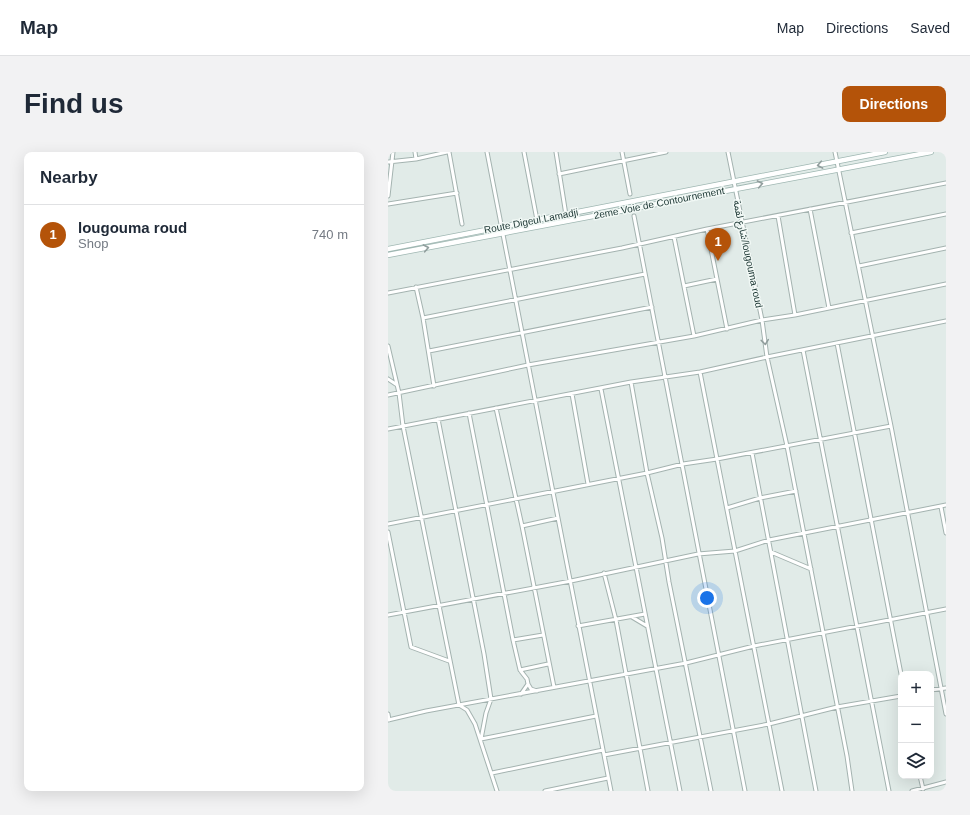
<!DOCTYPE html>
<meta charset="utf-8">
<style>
body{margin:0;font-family:Helvetica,"Noto Sans Arabic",sans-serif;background:#f2f2f3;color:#1f2937}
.controls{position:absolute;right:12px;bottom:12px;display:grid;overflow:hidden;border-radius:8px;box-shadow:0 4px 16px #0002}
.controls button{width:36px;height:36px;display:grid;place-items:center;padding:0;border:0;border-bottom:1px solid #e0e1e3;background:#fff;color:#1f2937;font:20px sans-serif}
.you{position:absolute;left:319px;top:446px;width:14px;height:14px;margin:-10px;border:3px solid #fff;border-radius:50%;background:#1a73e8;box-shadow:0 0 0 6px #1a73e833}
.badge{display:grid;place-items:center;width:26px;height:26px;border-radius:50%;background:#b45309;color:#fff;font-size:13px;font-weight:700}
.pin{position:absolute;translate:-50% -33px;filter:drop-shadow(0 1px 2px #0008)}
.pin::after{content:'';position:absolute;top:21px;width:14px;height:12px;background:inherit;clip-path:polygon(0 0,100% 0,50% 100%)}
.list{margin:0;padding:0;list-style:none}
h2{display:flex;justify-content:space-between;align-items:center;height:52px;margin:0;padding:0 16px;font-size:17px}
h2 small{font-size:13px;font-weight:400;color:#747a83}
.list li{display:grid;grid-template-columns:26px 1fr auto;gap:12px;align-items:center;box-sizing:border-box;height:60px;padding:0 16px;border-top:1px solid #e0e1e3}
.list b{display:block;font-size:15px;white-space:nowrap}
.list p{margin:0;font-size:13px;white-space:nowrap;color:#747a83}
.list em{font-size:13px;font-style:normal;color:#747a83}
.icon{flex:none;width:22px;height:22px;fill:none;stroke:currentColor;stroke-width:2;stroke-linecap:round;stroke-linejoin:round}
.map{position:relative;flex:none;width:558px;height:639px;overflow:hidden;border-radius:8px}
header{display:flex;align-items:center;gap:24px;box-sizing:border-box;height:56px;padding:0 20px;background:#fff;border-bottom:1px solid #e0e1e3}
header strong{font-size:19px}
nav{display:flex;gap:22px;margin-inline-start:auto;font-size:14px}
.intro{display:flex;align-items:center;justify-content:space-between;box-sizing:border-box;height:96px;padding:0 24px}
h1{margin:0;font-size:28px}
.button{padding:10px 18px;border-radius:8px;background:#b45309;color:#fff;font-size:14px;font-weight:700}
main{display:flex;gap:24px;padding:0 24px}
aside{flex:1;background:#fff;border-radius:8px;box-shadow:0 4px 16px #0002}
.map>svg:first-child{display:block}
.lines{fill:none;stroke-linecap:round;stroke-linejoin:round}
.street-casing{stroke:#a4b3b0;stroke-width:5}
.secondary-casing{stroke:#9fb7b2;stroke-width:6}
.street{stroke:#fff;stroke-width:3}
.secondary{stroke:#fff;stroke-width:4.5}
.oneway{stroke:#909d9c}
.labels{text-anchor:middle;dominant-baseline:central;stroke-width:3;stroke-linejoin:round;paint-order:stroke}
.street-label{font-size:10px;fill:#213b38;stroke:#f1f8f5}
</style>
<header>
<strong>Map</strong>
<nav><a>Map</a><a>Directions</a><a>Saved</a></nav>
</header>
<div class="intro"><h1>Find us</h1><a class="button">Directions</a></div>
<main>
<aside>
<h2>Nearby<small></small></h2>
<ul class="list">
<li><span class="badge">1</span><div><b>lougouma roud</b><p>Shop</p></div><em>740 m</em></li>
</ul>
</aside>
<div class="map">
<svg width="558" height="639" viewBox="0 0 558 639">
<rect width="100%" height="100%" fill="#e1ebe8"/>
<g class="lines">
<defs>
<path id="street" d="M27,0L28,7
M61,0L74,72
M99,0L223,639
M136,0L149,68
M168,0L178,63
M234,0L242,42
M340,0L374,168L379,205L399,294L459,604L464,639
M447,0L503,274L558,562
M0,10L28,7L59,0
M171,22L278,0
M0,44L5,0
M0,52L69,41
M422,57L441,156
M246,64L357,639
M390,64L407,163
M319,77L339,177
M463,81L558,62
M286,85L306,184
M471,114L558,96
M296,134L329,127
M28,135L35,166
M0,141L234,96L319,77L558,31
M449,191L513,522
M0,194L11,241L15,274L71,553L79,558L87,572L109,639
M415,198L501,639
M41,199L264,155
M312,220L394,639
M0,227L9,233
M243,230L259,321L274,386L281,430L323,639
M46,234L35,166L257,122
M213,237L292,639
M184,242L200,332
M0,243L140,213L306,184L374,168L407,163L558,132
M108,256L134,374L166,535
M81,261L125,488L132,518L139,527L140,532L133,542
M50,267L96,502L103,547L98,561L93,587L208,564
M0,277L243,230L312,220L379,205L558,169
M364,301L428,639
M553,355L558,381
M339,356L372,346L408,339
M0,372L259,321L295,312L329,307L503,274
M134,374L170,366
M0,380L23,495L61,509
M383,400L423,417
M216,421L228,468L260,639
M0,463L183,429L310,402L347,399L381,388L558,353
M244,465L259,474
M190,474L257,462
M125,488L155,483
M132,518L160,512
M140,532L143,537L149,539
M543,538L558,536
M0,562L1,568
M0,568L38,559L298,511L366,494L558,457
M216,603L381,572L449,555L513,544
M104,621L215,598
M532,624L535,637
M157,639L220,626
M524,639L558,630"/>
<path id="secondary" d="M0,97L497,0
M0,103L543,0"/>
</defs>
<use href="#street" class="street-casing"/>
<use href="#secondary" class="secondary-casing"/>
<use href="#street" class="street"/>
<use href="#secondary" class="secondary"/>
</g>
<defs><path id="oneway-chevron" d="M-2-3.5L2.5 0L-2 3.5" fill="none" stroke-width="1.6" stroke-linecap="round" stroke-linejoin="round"/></defs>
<g class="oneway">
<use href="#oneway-chevron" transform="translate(432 13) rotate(169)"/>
<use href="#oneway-chevron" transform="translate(372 32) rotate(-11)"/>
<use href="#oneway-chevron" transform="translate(38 96) rotate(-11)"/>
<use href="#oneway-chevron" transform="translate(377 190) rotate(83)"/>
</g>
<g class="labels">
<g class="street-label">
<text transform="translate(271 51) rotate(-11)">2eme Voie de Contournement</text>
<text transform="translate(143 69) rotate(-11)">Route Digeul Lamadji</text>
<text transform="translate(360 102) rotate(78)">شارع لقمة/lougouma roud</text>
</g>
</g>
</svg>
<div class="controls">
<button>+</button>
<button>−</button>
<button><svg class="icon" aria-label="layers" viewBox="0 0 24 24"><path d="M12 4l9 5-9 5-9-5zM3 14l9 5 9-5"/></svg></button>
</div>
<div class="you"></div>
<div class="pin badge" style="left:330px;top:109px">1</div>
</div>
</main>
